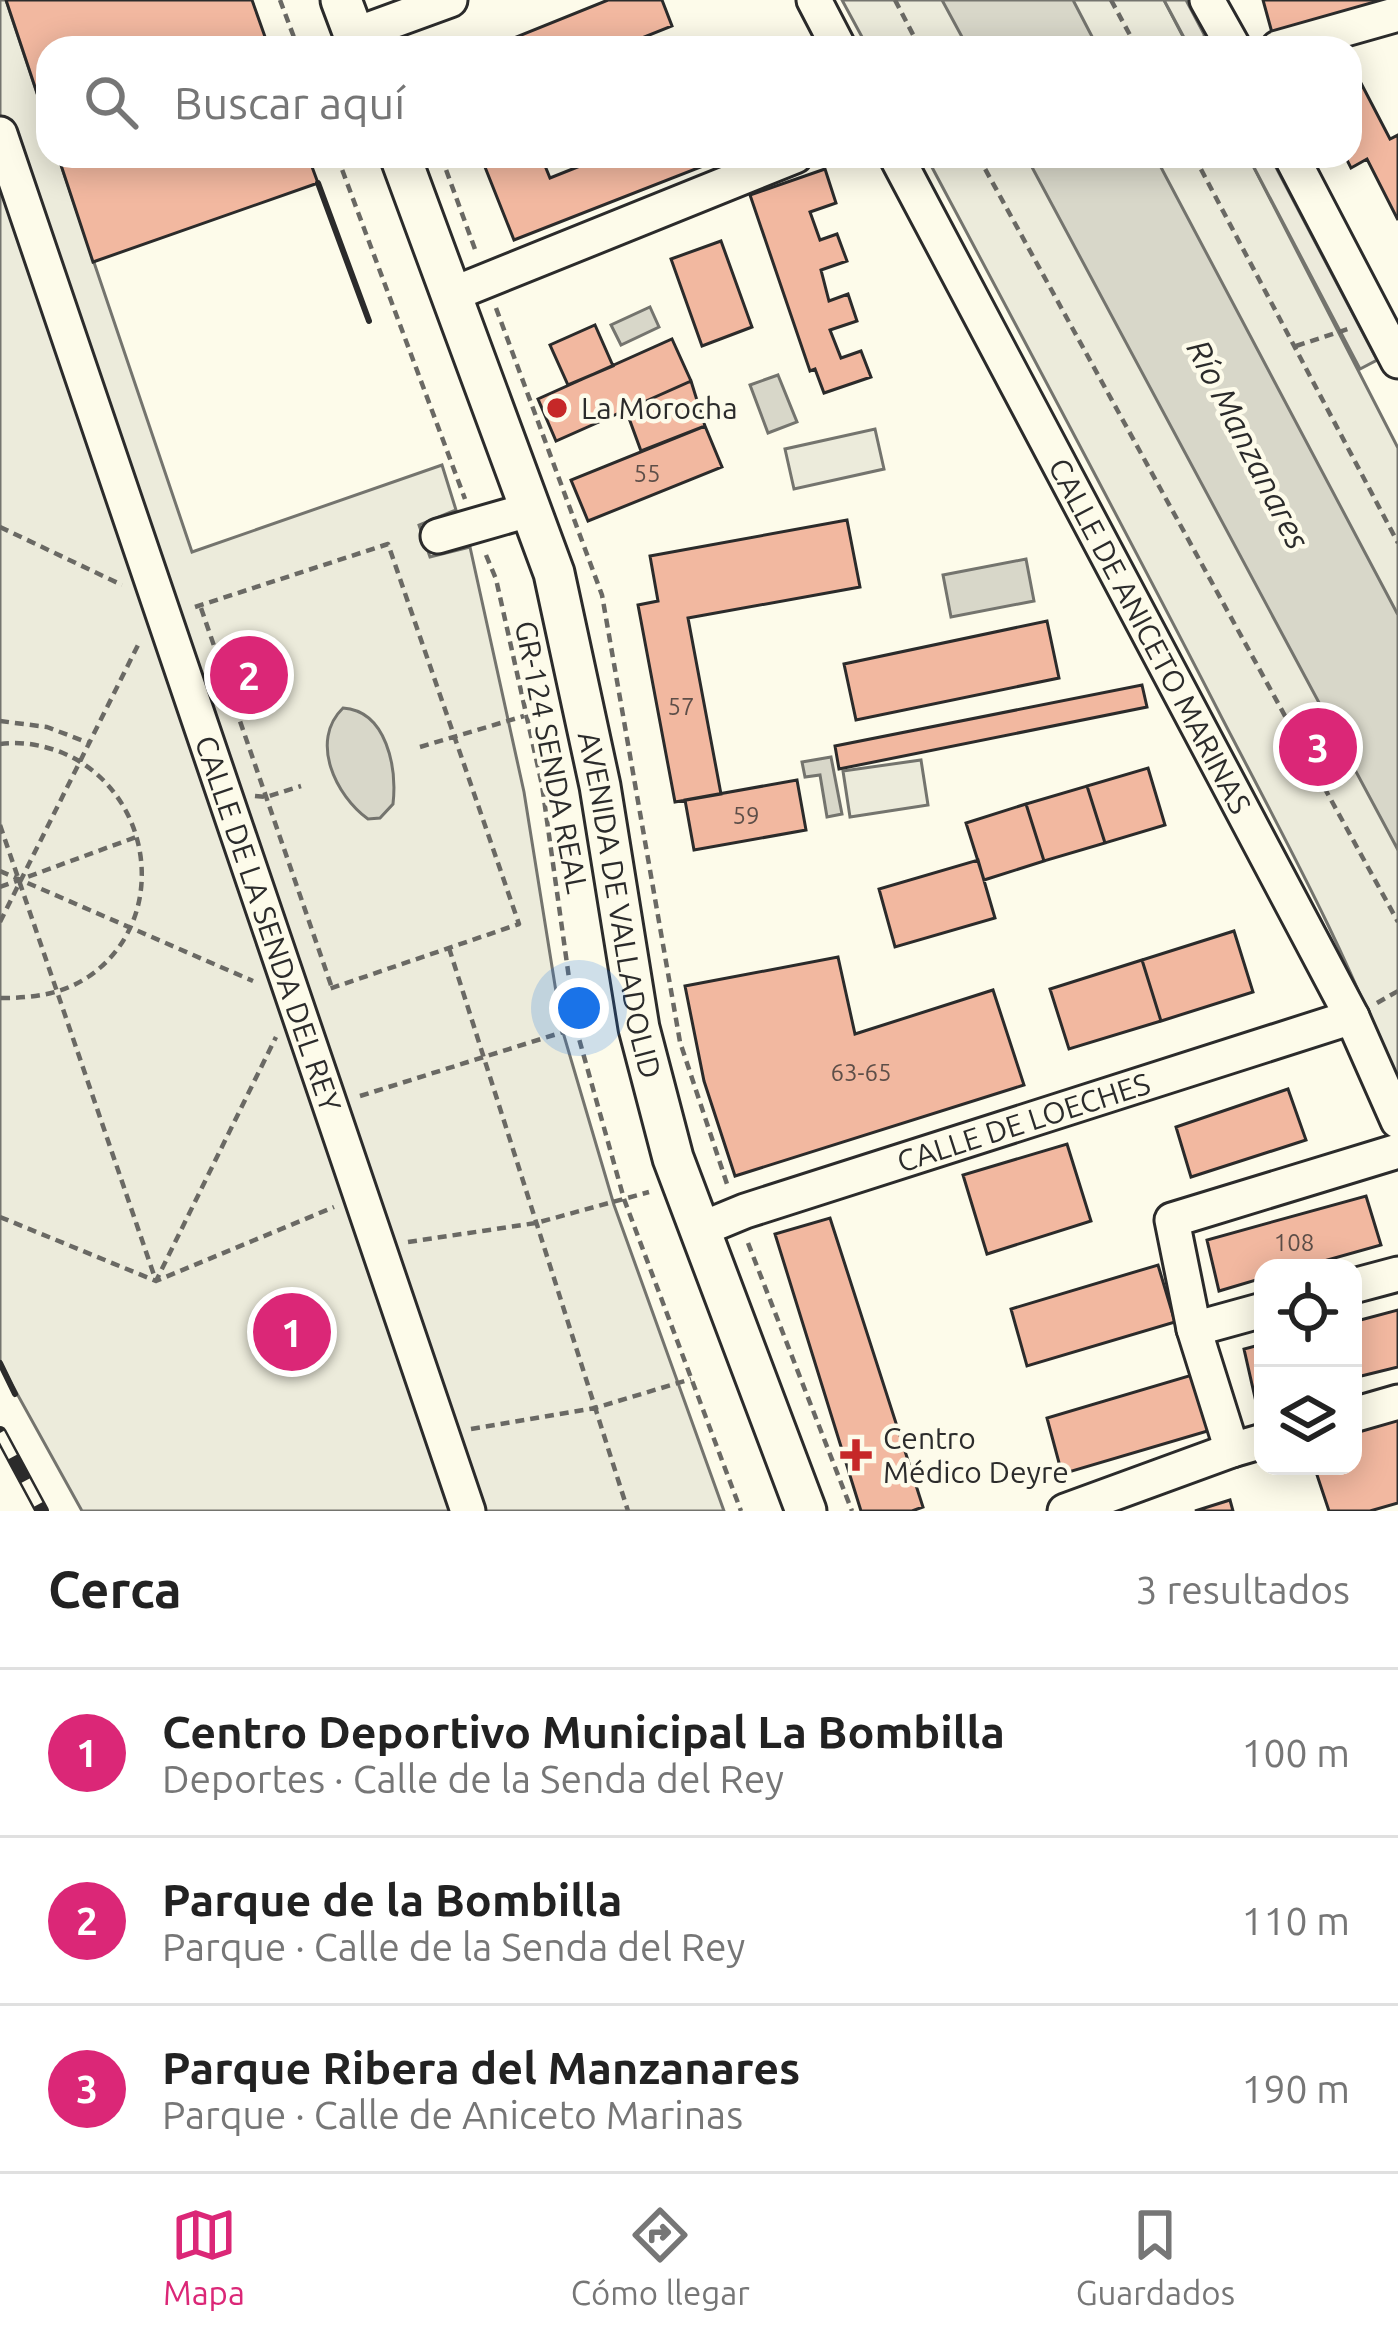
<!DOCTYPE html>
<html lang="es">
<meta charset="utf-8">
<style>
body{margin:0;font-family:Ubuntu,sans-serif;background:#f6f6f6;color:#222}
.controls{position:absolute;right:36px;bottom:36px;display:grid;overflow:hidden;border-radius:24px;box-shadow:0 6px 30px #0003}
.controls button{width:108px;height:108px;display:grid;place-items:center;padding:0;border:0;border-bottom:3px solid #e0e0e0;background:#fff;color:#222;font:60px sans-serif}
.you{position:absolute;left:579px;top:1008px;width:42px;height:42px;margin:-30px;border:9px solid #fff;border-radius:50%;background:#1a73e8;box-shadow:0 0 0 18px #1a73e833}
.badge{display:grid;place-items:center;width:78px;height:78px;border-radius:50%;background:#db2777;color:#fff;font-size:39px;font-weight:700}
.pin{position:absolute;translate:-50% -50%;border:6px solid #fff;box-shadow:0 3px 12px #0006}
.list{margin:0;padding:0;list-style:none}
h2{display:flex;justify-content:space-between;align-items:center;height:156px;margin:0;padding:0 48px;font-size:51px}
h2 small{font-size:39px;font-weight:400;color:#767676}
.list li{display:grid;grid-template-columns:78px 1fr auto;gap:36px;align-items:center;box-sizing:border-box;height:168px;padding:0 48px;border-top:3px solid #e0e0e0}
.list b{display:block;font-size:45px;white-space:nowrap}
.list p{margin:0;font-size:39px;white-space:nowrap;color:#767676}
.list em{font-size:39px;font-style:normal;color:#767676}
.icon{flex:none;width:66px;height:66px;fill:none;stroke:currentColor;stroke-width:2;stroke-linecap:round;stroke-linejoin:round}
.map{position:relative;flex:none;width:1398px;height:1511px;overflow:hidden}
.search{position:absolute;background:#fff;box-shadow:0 6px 30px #0003;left:36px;right:36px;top:36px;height:132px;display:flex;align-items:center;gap:30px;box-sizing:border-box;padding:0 42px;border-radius:36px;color:#767676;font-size:45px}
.sheet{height:660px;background:#fff}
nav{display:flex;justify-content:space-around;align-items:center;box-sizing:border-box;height:168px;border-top:3px solid #e0e0e0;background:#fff;font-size:33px;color:#767676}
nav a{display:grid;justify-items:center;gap:6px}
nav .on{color:#db2777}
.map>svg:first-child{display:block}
.green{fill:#ecebdb;stroke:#74746e;stroke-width:3}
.parking{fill:#eceadb;stroke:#74746e;stroke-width:3}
.water{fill:#d8d7c9;stroke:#74746e;stroke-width:3}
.building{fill:#f2b8a0;stroke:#2b2b2b;stroke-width:3}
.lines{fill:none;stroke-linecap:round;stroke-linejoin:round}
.minor-casing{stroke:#2b2b2b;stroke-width:39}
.major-casing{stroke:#2b2b2b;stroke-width:45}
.path{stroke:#6a6964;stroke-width:4.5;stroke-dasharray:9 6;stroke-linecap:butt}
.minor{stroke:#fdfbea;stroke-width:33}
.major{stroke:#fdfbea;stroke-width:39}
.rail-casing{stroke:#2b2b2b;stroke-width:14}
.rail{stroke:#fdfbea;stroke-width:9;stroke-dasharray:27;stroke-linecap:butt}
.wall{stroke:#2b2b2b;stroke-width:6}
.poi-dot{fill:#c62828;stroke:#fdfbea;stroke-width:4.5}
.labels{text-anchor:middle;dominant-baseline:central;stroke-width:9;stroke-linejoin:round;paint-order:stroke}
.number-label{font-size:24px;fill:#5d4e48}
.poi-label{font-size:30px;fill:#2b2b2b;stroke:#fdfbea;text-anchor:start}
.street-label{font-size:30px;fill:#2b2b2b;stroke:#fdfbea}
.water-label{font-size:33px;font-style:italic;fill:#2b2b2b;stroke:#fdfbea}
</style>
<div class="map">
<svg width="1398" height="1511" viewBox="0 0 1398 1511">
<rect width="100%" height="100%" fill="#fdfbea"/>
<path class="green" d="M0,0H6L48,126V156H58L192,552L442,465L456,510L419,525L430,557L470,547L524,792L562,1029L614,1205L724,1511H82L0,1363Z
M842,0H1164L1189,48H868Z
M926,156H1248L1398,448V1090C1352,961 1286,841 1223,720C1126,531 1026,344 926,156Z
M875,429L884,469L794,489L785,449Z
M921,760L928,805L850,817L843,771Z"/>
<path class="parking" d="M1164,0H1186L1205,36L1188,45Z
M1248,156H1270L1377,360L1360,369Z"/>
<path class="water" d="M942,0H1073L1098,48H968Z
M1026,156H1155L1398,615V850Z
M650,307L659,327L621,345L611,325Z
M778,375L797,422L768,433L750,385Z
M1026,559L1034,601L951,617L943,575Z
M343,708C387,711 397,768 393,804L380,818L368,819C336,796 309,741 343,708Z
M831,757L842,814L827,817L820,775L805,777L802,762Z"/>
<path class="building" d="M6,0H252L269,48H48V126Z
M608,0H662L672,26L617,48H489Z
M1263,0H1398L1274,40Z
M1350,62L1390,139L1398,135V220L1367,159L1351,168L1345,156H1350Z
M58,156H308L318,183L93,262Z
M541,156L550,178L605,156H708L711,163L514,240L481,157Z
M825,169L836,203L810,212L820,240L837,234L847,261L821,270L829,301L848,294L857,321L830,330L841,358L861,351L871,377L824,393L815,369L810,371L750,195Z
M721,241L752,327L702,346L671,259Z
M595,325L613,366L568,385L550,345Z
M672,339L691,381L556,441L538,399Z
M691,381L705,426L641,451L626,410Z
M705,426L722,467L588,521L571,480Z
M847,520L860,587L688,618L721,794L675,802L638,605L658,601L650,556Z
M1047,621L1059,678L856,720L844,664Z
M1142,685L1147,707L839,769L835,746Z
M1148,768L1165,825L1105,843L1087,786Z
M797,780L806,830L694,850L685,800Z
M1087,786L1105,843L1044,861L1026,804Z
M1026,804L1044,861L984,880L966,823Z
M978,860L995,918L895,947L879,889Z
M1234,931L1253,992L1161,1021L1142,960Z
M838,957L855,1034L993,990L1024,1085L735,1176L704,1081L685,986Z
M1142,960L1161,1021L1069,1049L1050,989Z
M1288,1089L1306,1140L1191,1177L1176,1127Z
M1067,1144L1091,1221L987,1254L963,1175Z
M1366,1196L1381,1245L1299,1268H1263V1278L1219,1291L1207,1240Z
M830,1218L923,1507L912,1511H861L775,1234Z
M1158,1265L1175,1322L1027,1366L1011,1309Z
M1398,1310V1367L1353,1378V1322Z
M1263,1344V1401L1256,1402L1244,1349Z
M1192,1375L1211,1430L1062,1474L1047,1418Z
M1398,1416V1503L1370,1511H1329L1314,1466H1353V1430Z
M1230,1500L1233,1511H1195Z"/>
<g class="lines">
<defs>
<g id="minor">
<path d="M814,0L839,48"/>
<path d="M1207,0L1234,48"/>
<path d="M354,35L450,0"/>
<path d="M1278,48L1398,14"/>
<path id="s1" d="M0,134L468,1511"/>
<path id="s2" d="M896,156L1352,1017L1398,1121"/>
<path d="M1291,156L1398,361"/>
<path d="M453,294L795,156"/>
<path d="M438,536L532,509"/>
<path id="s3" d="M699,1230L745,1211L1352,1017"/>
<path d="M1353,1286L1398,1274"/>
<path d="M1263,1310L1194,1329L1232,1450L1263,1441"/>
<path d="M1194,1329L1172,1220L1398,1151"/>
<path d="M1353,1415L1398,1402"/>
<path d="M1065,1511L1232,1450"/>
</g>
<g id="major">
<path d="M341,0L359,48"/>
<path id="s4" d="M400,156L554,573L600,786L639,1028L673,1158L806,1511"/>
</g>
</defs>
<use href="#minor" class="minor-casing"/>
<use href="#major" class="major-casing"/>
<path class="path" d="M280,0L298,48
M895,0L920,48
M1111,0L1137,48
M902,48L916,40
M337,156L465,499
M441,156L476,252
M978,156L1398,922
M1194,156L1398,543
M496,308L602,595L680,1042L728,1187
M1296,346L1348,329
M0,527L122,585
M486,555L496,579L542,785L576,1028L624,1199L741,1511
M195,607L388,544L519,924L326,990
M201,608L332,988
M0,721L47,727L89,743
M0,744C21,741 43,745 63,753C153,791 172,920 88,977C61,995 31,998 0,998
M420,747L524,716
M255,796L266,797L301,786
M0,825L156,1281L276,1037
M0,871L253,981
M0,887L139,836
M0,922L139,643
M449,948L628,1511
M1377,1003L1398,991
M360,1096L576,1028
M0,1217L156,1281L334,1207
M408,1242L536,1223L649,1192
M748,1243L852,1511
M471,1429L595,1408L691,1379"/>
<use href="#minor" class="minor"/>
<use href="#major" class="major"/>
<defs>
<path id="rail" d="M0,1433L42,1511"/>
</defs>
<use href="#rail" class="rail-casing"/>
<use href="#rail" class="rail"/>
<path class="wall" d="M318,183L369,321
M0,1363L15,1394"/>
</g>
<g class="poi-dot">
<circle cx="557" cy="408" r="12"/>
<path d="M850 1437h12v12h12v12h-12v12h-12v-12h-12v-12h12z"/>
</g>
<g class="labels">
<g class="number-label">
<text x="647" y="473">55</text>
<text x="681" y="706">57</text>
<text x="746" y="815">59</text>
<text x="861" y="1072">63-65</text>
<text x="1294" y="1242">108</text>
</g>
<g class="poi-label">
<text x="581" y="408">La Morocha</text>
<text x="883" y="1438">Centro<tspan x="883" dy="34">Médico Deyre</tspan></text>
</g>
<g class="street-label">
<text stroke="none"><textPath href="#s2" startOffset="543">CALLE DE ANICETO MARINAS</textPath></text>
<text transform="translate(552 757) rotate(79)">GR-124 SENDA REAL</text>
<text stroke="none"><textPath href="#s4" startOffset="783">AVENIDA DE VALLADOLID</textPath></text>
<text stroke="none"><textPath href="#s1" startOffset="834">CALLE DE LA SENDA DEL REY</textPath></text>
<text stroke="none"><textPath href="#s3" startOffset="342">CALLE DE LOECHES</textPath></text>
</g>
<g class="water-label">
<text transform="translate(1249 444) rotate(63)">Río Manzanares</text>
</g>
</g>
</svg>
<div class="controls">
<button><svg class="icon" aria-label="locate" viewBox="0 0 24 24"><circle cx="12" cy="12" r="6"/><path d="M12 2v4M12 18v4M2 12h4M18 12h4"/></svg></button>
<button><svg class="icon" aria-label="layers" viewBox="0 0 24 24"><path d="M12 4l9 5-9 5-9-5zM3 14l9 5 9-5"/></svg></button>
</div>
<div class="you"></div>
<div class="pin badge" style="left:292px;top:1332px">1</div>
<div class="pin badge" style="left:249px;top:675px">2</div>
<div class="pin badge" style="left:1318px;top:747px">3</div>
<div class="search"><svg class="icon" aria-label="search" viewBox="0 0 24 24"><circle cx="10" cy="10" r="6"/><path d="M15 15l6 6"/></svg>Buscar aquí</div>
</div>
<section class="sheet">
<h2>Cerca<small>3 resultados</small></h2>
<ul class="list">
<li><span class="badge">1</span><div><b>Centro Deportivo Municipal La Bombilla</b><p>Deportes · Calle de la Senda del Rey</p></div><em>100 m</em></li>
<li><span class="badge">2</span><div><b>Parque de la Bombilla</b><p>Parque · Calle de la Senda del Rey</p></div><em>110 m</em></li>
<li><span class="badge">3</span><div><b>Parque Ribera del Manzanares</b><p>Parque · Calle de Aniceto Marinas</p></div><em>190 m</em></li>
</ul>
</section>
<nav>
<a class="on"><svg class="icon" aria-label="map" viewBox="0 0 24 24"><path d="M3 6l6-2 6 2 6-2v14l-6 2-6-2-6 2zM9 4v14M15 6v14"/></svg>Mapa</a>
<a><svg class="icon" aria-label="directions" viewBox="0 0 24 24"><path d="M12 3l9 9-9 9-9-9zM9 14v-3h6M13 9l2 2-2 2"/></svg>Cómo llegar</a>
<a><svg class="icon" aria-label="saved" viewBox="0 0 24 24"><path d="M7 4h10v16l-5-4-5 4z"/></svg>Guardados</a>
</nav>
